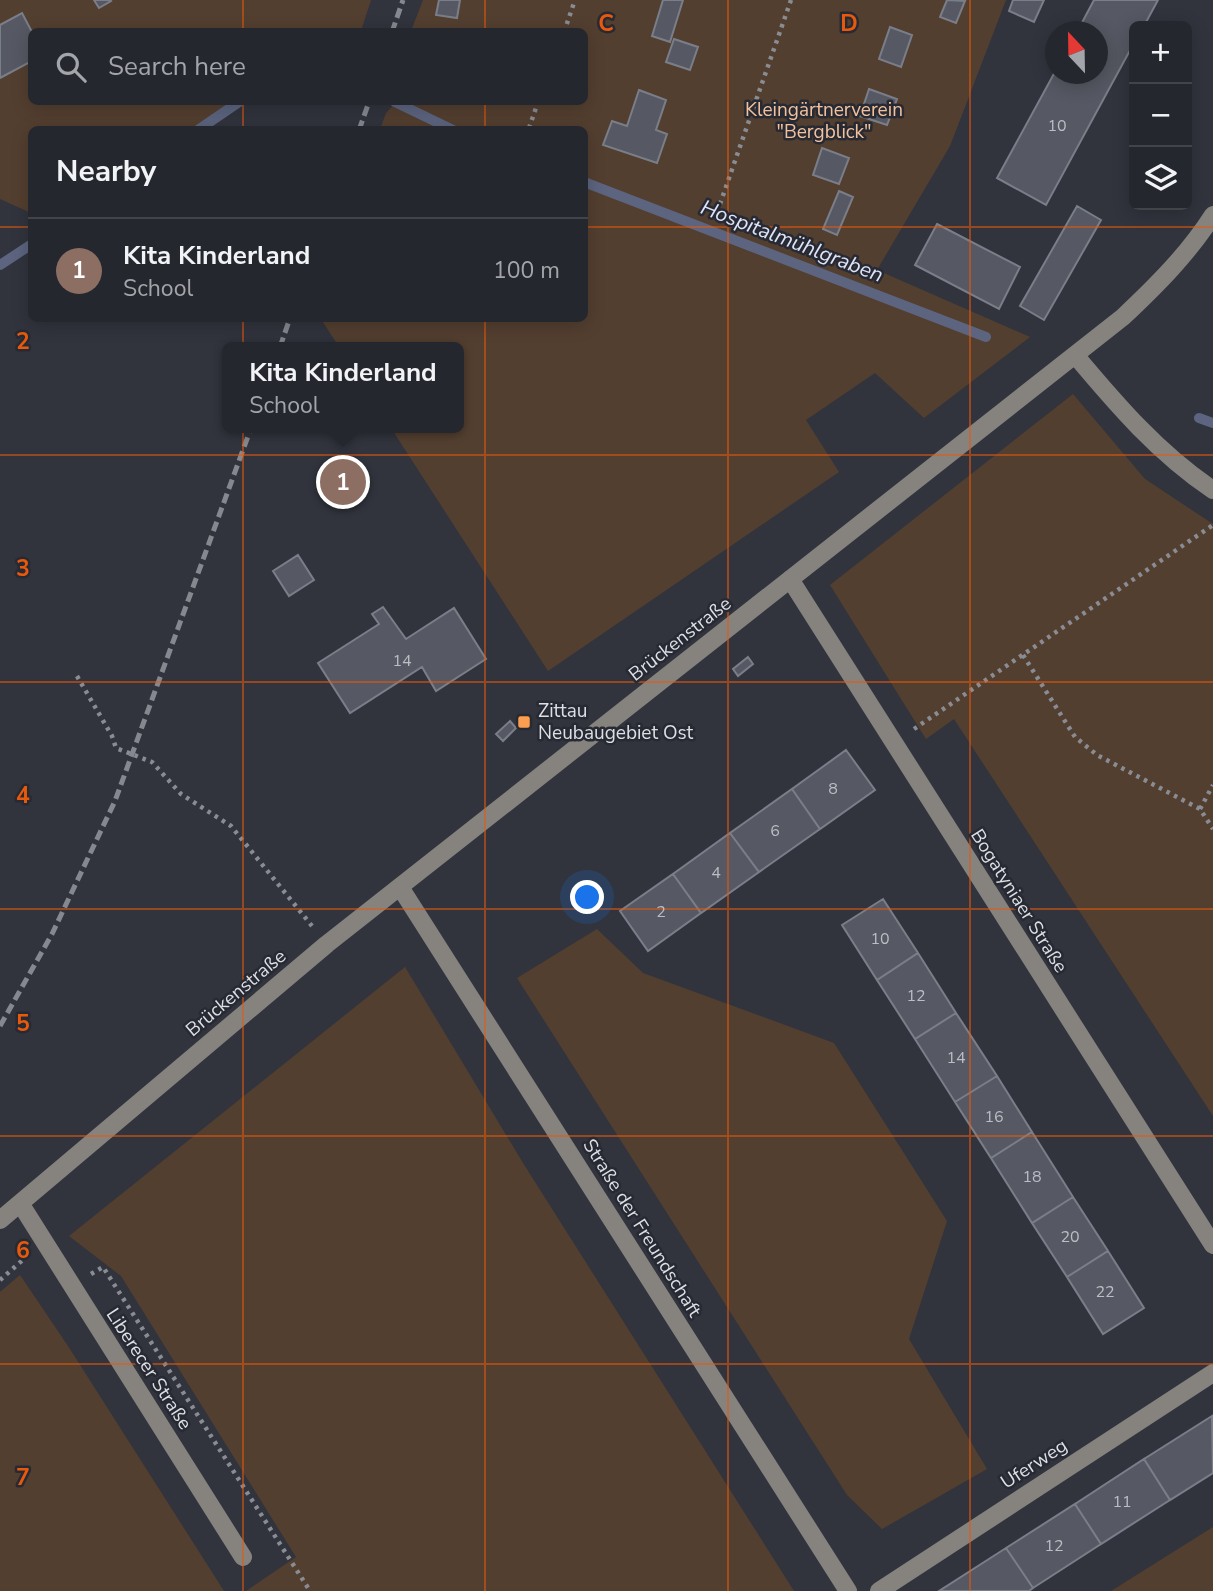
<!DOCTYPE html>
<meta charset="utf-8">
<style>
body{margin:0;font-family:"Nunito Sans",sans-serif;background:#2d2f36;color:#f1f3f6}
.controls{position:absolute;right:21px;top:21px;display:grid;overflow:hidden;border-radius:10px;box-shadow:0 4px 18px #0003}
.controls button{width:63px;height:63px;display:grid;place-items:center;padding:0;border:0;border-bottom:2px solid #42444a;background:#25272e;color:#f1f3f6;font:35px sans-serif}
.compass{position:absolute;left:1045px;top:21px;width:63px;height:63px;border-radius:50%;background:#25272e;box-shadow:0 4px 18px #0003;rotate:338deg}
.you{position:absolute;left:588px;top:898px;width:24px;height:24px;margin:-18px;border:5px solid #fff;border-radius:50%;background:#1a73e8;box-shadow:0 0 0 10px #1a73e833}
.badge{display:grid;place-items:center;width:46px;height:46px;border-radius:50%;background:#fb9e50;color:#fff;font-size:23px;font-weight:700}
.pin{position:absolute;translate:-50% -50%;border:4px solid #fff;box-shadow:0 2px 7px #0006}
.popup{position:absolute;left:222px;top:342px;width:242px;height:91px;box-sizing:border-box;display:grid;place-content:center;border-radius:10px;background:#25272e;filter:drop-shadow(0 2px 5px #0005);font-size:23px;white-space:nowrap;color:#a3a5aa}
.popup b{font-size:26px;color:#f1f3f6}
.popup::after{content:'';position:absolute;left:50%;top:100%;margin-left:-14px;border:14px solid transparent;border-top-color:#25272e}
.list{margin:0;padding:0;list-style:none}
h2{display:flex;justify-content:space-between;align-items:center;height:91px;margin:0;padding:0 28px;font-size:30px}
h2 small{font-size:23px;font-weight:400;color:#a3a5aa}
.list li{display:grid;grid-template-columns:46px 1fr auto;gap:21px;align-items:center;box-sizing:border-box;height:105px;padding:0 28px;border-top:2px solid #42444a}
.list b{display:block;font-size:26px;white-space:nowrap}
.list p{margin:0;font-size:23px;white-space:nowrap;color:#a3a5aa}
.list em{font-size:23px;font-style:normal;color:#a3a5aa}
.icon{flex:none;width:38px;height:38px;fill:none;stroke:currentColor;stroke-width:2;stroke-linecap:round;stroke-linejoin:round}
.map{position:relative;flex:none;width:1213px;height:1591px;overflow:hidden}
.search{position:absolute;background:#25272e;box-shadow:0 4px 18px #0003;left:28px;top:28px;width:560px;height:77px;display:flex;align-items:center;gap:18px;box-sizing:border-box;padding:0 24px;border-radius:10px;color:#a3a5aa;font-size:26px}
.panel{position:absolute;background:#25272e;box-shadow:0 4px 18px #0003;left:28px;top:126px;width:560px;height:196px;border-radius:10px}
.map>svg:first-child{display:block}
.green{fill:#533f30}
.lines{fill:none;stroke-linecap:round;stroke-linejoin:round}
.stream{stroke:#5c647f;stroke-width:10}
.building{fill:#565963;stroke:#7a7e88;stroke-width:2}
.path{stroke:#8a8c94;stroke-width:4.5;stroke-dasharray:3.5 5;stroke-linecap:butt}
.minor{stroke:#86827e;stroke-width:18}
.rail{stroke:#85888f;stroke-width:5;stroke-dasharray:10 5;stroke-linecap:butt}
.grid{fill:none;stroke:#e8590c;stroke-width:2;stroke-opacity:0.55}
.poi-dot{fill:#fb9e50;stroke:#272a33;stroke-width:2.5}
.labels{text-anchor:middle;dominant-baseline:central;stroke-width:5;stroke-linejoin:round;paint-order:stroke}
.number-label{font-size:16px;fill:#bbbec4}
.park-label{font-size:19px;fill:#f3c29d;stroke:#272a33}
.street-label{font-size:19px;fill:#dddfe5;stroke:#272a33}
.poi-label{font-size:19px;fill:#dddfe5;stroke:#272a33;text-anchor:start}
.water-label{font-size:21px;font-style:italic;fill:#dde3f9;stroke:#272a33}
.grid-label{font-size:23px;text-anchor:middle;font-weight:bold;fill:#e8590c;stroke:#272a33;stroke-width:5;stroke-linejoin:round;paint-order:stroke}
</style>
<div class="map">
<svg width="1213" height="1591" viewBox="0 0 1213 1591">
<rect width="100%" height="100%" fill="#31343d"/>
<path class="green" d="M0,0H371L361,31L32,32V102H244L197,129L32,130L31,213L0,199Z
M423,0H1006L950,146L877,270L1030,337L924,418L875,373L806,420L839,472L548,671L391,428H458V347H339L321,319L584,318V130L380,129L386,113L396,102H584V32L411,31Z
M1073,394L1145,479L1213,524V1116L954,719L926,739L830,585Z
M597,929L643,973L834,1043L947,1221L909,1339L987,1469L882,1529L847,1495L517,978Z
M405,967L523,1163L794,1591H246L296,1557L121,1276L69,1236Z
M20,1275L68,1346L224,1591H0V1292Z
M1213,1527V1591H1111Z"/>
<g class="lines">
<path class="stream" d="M395,102L453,130
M198,130L239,102
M584,182L986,337
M0,265L32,244
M1199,418L1213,423"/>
</g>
<path class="building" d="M94,0H110L111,1L99,8Z
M439,0H460L457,18L436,15Z
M663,0H683L670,42L652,36Z
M947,0L965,1L956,23L940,17Z
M1013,0H1044L1034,22L1009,11Z
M1094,0H1158L1144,26H1134V43L1046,205L997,178L1056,70V74H1098V32H1077Z
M22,13L32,32V61L0,78V25Z
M890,27L912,35L901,67L879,59Z
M674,39L698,47L690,70L666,62Z
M869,89L897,99L887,125L860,116Z
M639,90L666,100L656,130L667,134L657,163L603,145L612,121L627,126Z
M822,148L849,158L839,184L813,175Z
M839,191L853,197L837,235L823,229Z
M1077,206L1101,220L1044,320L1020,306Z
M937,224L1020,267L999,309L915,265Z
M298,555L314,580L289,596L273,571Z
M383,607L406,639L454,608L486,659L436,691L422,667L350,713L318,663L379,624L372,614Z
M748,657L753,664L738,676L733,669Z
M510,721L516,728L503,741L496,734Z
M846,750L875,790L820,829L792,789Z
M792,789L820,829L759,872L730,833Z
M730,833L759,872L701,913L673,874Z
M673,874L701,913L648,951L620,911Z
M883,899L918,953L877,980L842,925Z
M918,953L956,1013L915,1039L877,980Z
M956,1013L997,1076L955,1102L915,1039Z
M997,1076L1032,1132L991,1158L955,1102Z
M1032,1132L1073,1197L1032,1223L991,1158Z
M1073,1197L1108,1251L1067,1277L1032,1223Z
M1108,1251L1144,1308L1103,1334L1067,1277Z
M1212,1416L1213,1473L1170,1500L1144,1459Z
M1144,1459L1170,1500L1101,1544L1075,1504Z
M1075,1504L1101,1544L1033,1588L1006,1548Z
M1006,1548L1033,1588L1029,1591H939Z"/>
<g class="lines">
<path class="path" d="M564,32L575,0
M529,128L538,102
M720,204L791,0
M1023,655L1075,737L1097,755L1200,809L1213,829
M77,676L112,736L116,748L152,762L181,794L231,826L312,926
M914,729L1213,525
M1200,809L1213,785
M91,1274L103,1267L310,1591
M0,1280L25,1258"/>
<path class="minor" d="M1075,355C1117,405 1158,453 1213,490
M790,579L1213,1245
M400,887L848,1591
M20,1203L243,1557
M0,1220L327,944L1123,317C1157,285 1188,254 1213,215
M879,1591L1213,1373"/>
<path class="rail" d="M392,32L403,0
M359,130L369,102
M280,347L290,318
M0,1026L52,934L115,801L251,428"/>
</g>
<path class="grid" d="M243,0V32M485,0V32M728,0V1591M970,0V1591M243,102V130M485,102V130M0,227H32M584,227H1213M243,318V1591M485,318V1591M0,455H1213M0,682H1213M0,909H1213M0,1136H1213M0,1364H1213"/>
<rect class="poi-dot" x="517" y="715" width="14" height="14" rx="3.5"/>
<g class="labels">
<g class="number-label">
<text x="1057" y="126">10</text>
<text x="402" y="661">14</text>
<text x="833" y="789">8</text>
<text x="775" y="831">6</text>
<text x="716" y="873">4</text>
<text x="661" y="912">2</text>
<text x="880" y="939">10</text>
<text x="916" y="996">12</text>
<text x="956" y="1058">14</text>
<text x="994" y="1117">16</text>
<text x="1032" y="1177">18</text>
<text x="1070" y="1237">20</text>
<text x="1105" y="1292">22</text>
<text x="1122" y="1502">11</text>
<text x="1054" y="1546">12</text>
</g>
<g class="park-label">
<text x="824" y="110">Kleingärtnerverein<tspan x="824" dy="22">"Bergblick"</tspan></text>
</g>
<g class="street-label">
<text transform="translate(680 639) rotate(-38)">Brückenstraße</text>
<text transform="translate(1019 901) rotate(58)">Bogatyniaer Straße</text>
<text transform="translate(236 993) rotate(-40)">Brückenstraße</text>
<text transform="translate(642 1228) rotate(58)">Straße der Freundschaft</text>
<text transform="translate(149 1369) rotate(57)">Liberecer Straße</text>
<text transform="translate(1034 1464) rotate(-33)">Uferweg</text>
</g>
<g class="poi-label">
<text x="538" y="711">Zittau<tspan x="538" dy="22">Neubaugebiet Ost</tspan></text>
</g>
<g class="water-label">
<text transform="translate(792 241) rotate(21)">Hospitalmühlgraben</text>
</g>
</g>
<g class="grid-label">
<text x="606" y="31">C</text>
<text x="849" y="31">D</text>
<text x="23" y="349">2</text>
<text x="23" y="576">3</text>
<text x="23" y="803">4</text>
<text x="23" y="1031">5</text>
<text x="23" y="1258">6</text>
<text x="23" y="1485">7</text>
</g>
</svg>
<div class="controls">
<button>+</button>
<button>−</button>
<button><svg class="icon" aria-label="layers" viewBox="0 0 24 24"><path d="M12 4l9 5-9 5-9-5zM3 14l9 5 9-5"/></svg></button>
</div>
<svg class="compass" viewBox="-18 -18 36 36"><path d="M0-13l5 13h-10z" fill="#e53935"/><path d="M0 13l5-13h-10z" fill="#a3a5aa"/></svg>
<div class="you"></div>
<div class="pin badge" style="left:343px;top:482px;background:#8d6e63">1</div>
<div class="popup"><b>Kita Kinderland</b>School</div>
<div class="search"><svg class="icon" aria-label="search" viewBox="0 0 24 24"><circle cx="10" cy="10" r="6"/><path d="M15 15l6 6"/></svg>Search here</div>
<section class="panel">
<h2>Nearby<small></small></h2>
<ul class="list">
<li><span class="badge" style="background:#8d6e63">1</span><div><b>Kita Kinderland</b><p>School</p></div><em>100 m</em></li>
</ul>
</section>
</div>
